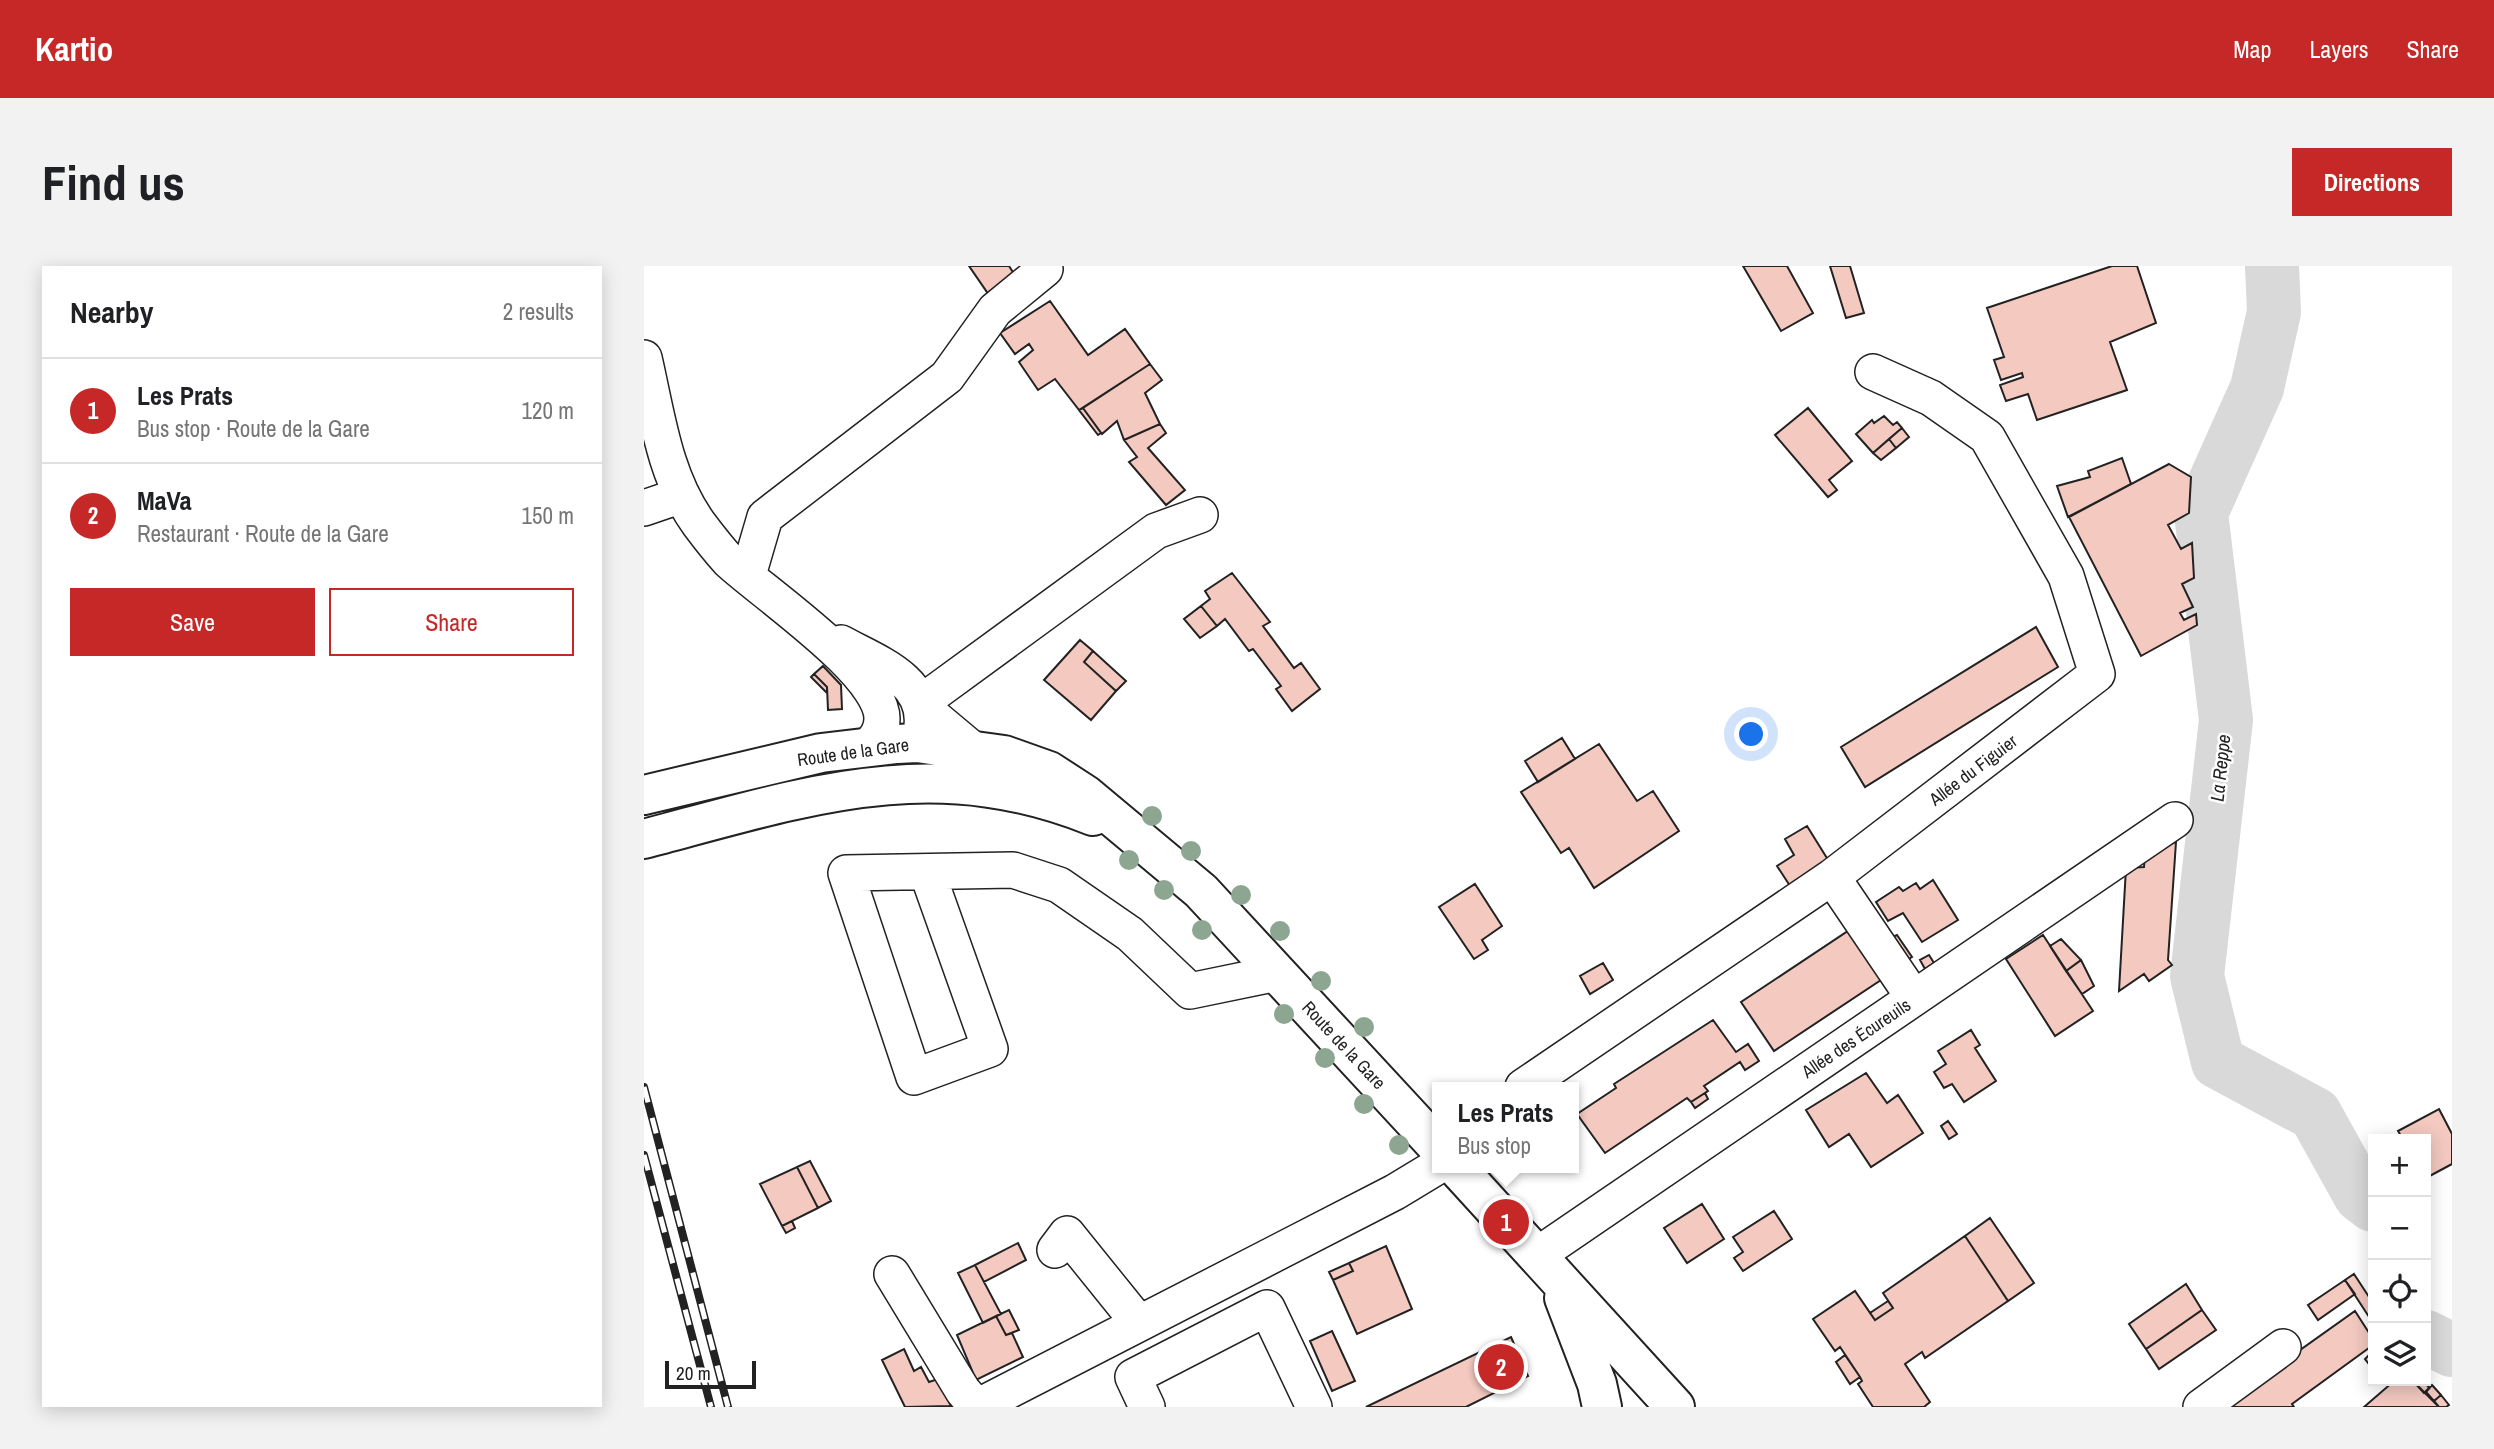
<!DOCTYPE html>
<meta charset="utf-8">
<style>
body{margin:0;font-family:"Archivo Narrow",sans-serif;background:#f2f2f2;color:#202124}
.controls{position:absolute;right:21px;bottom:21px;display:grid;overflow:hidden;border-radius:0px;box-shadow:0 4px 18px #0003}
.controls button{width:63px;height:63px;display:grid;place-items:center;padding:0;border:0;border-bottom:2px solid #e0e0e0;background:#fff;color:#202124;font:35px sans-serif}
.scale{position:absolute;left:21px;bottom:18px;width:91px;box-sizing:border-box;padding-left:7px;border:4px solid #222;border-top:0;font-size:19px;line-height:24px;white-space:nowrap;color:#222;-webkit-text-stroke:5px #fff;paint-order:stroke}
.you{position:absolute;left:1108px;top:469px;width:24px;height:24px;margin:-18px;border:5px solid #fff;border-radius:50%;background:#1a73e8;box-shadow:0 0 0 10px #1a73e833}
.badge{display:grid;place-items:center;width:46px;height:46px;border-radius:50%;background:#c62828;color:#fff;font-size:23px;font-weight:700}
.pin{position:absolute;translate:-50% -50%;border:4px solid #fff;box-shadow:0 2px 7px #0006}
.popup{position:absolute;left:788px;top:816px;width:147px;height:91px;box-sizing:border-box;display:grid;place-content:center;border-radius:0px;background:#fff;filter:drop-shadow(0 2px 5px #0005);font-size:23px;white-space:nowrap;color:#757577}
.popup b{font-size:26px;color:#202124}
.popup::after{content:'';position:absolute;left:50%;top:100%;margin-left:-14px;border:14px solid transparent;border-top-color:#fff}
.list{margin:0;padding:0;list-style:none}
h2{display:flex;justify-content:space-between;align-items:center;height:91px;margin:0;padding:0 28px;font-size:30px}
h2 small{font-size:23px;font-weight:400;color:#757577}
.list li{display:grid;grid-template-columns:46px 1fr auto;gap:21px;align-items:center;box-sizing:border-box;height:105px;padding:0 28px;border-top:2px solid #e0e0e0}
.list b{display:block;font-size:26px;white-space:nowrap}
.list p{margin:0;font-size:23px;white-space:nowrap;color:#757577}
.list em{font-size:23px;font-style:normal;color:#757577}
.actions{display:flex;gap:14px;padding:21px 28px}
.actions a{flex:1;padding:16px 0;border:2px solid #c62828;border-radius:0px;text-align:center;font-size:24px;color:#c62828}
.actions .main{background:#c62828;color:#fff}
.icon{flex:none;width:38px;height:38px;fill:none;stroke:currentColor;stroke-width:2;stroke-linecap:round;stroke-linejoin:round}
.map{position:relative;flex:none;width:1808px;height:1141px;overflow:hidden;border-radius:0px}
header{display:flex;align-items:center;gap:42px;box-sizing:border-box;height:98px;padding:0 35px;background:#c62828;color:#fff}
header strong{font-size:33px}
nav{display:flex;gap:38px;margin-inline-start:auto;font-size:24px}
.intro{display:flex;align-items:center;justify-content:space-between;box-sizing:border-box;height:168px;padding:0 42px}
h1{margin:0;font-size:49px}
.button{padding:18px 32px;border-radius:0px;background:#c62828;color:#fff;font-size:24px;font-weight:700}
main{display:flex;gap:42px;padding:0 42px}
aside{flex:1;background:#fff;border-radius:0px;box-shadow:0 4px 18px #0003}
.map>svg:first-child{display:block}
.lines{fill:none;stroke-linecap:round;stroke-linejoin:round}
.river{stroke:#d9d9d9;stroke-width:54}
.building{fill:#f3c9c0;stroke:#222;stroke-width:2}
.minor-casing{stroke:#222;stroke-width:38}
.major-casing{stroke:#222;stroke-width:42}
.minor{stroke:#fff;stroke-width:35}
.major{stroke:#fff;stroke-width:38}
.rail-casing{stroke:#222;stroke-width:8}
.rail{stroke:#fff;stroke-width:5;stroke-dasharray:16;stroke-linecap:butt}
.tree{fill:#8da692}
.labels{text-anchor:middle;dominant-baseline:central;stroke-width:5;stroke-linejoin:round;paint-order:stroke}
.street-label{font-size:18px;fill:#222;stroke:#fff}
.water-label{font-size:19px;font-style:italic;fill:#222;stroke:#fff}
</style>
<header>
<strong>Kartio</strong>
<nav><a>Map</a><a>Layers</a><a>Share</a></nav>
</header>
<div class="intro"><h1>Find us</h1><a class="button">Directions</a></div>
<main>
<aside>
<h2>Nearby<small>2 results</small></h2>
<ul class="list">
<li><span class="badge">1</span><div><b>Les Prats</b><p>Bus stop · Route de la Gare</p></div><em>120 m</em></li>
<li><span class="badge">2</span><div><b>MaVa</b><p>Restaurant · Route de la Gare</p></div><em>150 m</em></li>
</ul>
<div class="actions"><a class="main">Save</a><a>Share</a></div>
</aside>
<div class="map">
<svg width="1808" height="1141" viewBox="0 0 1808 1141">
<rect width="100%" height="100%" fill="#fff"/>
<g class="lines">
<path class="river" d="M1628,0L1630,46L1613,122L1557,247L1582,454L1553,710L1574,796L1671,848L1716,929L1729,939
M1782,1071L1808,1084"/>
</g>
<path class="building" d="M325,0H365L372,11L345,29Z
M1099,0H1143L1169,47L1137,65Z
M1186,0H1206L1220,47L1202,52Z
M1468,0H1493L1512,57L1466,76L1483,124L1393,154L1384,128L1362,135L1356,119L1379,111L1378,107L1357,114L1350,94L1360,91L1343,42Z
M406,35L444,89L481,63L506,98L435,144L411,113L394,124L375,96L389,84L385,78L371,88L356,67Z
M506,98L518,114L501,127L516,158L480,174L473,155L458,168L439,142Z
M439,142L457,167L454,169L435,144Z
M1164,142L1208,195L1185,214L1193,224L1184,231L1131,169Z
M1240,150L1249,159L1253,156L1258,162L1229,187L1212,168L1228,154L1230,157Z
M516,158L522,167L504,182L541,224L522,239L485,196L493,191L480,174Z
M1258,162L1265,171L1252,182L1245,173Z
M1245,173L1252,182L1237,194L1229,187Z
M1478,192L1487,218L1424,251L1413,220L1446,211L1444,205Z
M1525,198L1547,211L1545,247L1524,259L1537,283L1548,277L1550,312L1538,318L1549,341L1536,347L1540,354L1552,348L1553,359L1497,390L1425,251Z
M588,307L626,356L619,360L650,402L657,397L676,423L648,445L632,423L637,420L609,383L605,385L581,353L573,360L557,340L566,333L561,325Z
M557,340L573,360L556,372L540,353Z
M1392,361L1414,401L1221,521L1197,481Z
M436,374L449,385L440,396L472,425L447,454L400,414Z
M449,385L482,415L472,425L440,396Z
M179,400L197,419L198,443L184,444L183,421L170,408Z
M170,408L183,421V427L167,411Z
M918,472L931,493L894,516L881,495Z
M955,478L993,535L1009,525L1035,565L950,622L925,582L917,587L877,526Z
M1163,560L1186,597L1150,626L1133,600L1150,589L1141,573Z
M1532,576L1524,694L1528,699L1505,715L1500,708L1475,725L1482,602L1500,601L1501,586Z
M1289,614L1314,654L1278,676L1259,647L1244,655L1232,636L1255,621L1259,625L1272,617L1276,623Z
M831,618L858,660L838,674L844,684L830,693L795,641Z
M1210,661L1243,710L1130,785L1097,736Z
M1253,669L1268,691L1260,696L1244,673Z
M1399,669L1449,745L1411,770L1362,693Z
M1417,673L1437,694L1422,705L1406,680Z
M1285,689L1290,697L1281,703L1276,694Z
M1437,694L1450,720L1438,728L1422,705Z
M959,697L969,714L946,728L936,710Z
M1069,754L1092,786L1104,778L1115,795L1101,804L1096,796L1060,820L1064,825L1047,836L1043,832L961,887L933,848L972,822L970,818Z
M1327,764L1336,779L1331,782L1352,815L1320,836L1308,818L1300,822L1290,806L1302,798L1294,785Z
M1222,807L1243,837L1254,829L1279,867L1227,901L1205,868L1185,881L1162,844Z
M1061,827L1064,833L1051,842L1047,836Z
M1795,843L1808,868V898L1782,912V873H1759L1754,865Z
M1304,855L1313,868L1305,873L1297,860Z
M166,895L187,935L174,942L153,901Z
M153,901L174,942L138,960L116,918Z
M1058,938L1080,973L1043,997L1020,962Z
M1130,945L1148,973L1099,1005L1090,992L1099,986L1089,971Z
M1346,952L1390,1017L1364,1035L1321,970Z
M148,955L151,962L142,967L138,960Z
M1321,970L1364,1035L1281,1092L1278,1086L1261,1098L1286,1136L1280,1141H1229L1214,1118L1218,1115L1216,1111L1196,1081L1191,1085L1169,1053L1211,1025L1231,1054L1249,1042L1239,1027Z
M374,977L382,994L340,1016L331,999Z
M742,980L768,1043L713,1068L689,1014L709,1005L705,997Z
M705,997L709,1005L689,1014L685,1006Z
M331,999L357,1048L339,1057L314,1007Z
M1710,1008L1729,1037V1057L1701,1014Z
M1701,1014L1711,1028L1674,1054L1664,1039Z
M1542,1018L1558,1044L1502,1083L1485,1058Z
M1244,1035L1249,1042L1231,1054L1226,1047Z
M365,1044L375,1064L362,1069L352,1050Z
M1558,1044L1572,1064L1515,1103L1502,1083Z
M1711,1045L1729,1073V1079L1648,1138L1650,1141H1576Z
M352,1050L362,1069L368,1067L379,1091L332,1114L313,1069Z
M688,1065L711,1115L688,1125L666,1075Z
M867,1071L884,1110L822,1141H722Z
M260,1083L270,1105L277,1101L285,1116L294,1113L307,1140L261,1141L238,1094Z
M1729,1085V1101L1728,1102L1721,1093Z
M1201,1089L1216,1111L1206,1118L1192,1096Z
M1750,1115L1763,1118L1769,1115L1795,1141H1720Z
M1769,1115H1780L1785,1122L1780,1127Z
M1788,1119L1797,1129L1790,1135L1782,1126Z
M1797,1129L1805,1139L1802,1141H1795L1790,1135Z"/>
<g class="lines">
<defs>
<path id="minor" d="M0,92C13,148 20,210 55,258C64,270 75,284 85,295C118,326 239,407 238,453C238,465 232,472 224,481
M0,242L38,229
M104,309L121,251L303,111L351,44L401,3
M197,377C231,396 283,413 278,460
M328,483L291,452L278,436L512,265L556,249
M283,606L346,783L270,811L202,607L369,604L415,619L486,668L546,725L634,707
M1188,611L1270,732
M879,821L1188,611L1453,408L1422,310L1343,171L1287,132L1229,106
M411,984L423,968L494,1056
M892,990L1531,554
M248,1008L319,1125L333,1141L751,926L794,900
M503,1141L489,1111L623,1042L670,1141
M1557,1141L1639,1081"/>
<path id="major" d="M0,529L177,487L253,478L273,477L360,489L405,505L442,529L557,625L794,881
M0,573C159,531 287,485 449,550
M813,902L1031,1141
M920,1032L953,1118L958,1141"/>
</defs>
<use href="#minor" class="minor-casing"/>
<use href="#major" class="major-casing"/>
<use href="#minor" class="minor"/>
<use href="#major" class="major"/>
<defs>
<path id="rail" d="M0,821L84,1141
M0,889L67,1141"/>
</defs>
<use href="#rail" class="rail-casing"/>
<use href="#rail" class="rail"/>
</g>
<g class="tree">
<circle cx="508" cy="550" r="10"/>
<circle cx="547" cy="585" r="10"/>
<circle cx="485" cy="594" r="10"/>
<circle cx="520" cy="624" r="10"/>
<circle cx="597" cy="629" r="10"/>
<circle cx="558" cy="664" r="10"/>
<circle cx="636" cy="665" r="10"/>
<circle cx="677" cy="715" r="10"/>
<circle cx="640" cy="748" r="10"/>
<circle cx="720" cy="761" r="10"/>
<circle cx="681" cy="792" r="10"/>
<circle cx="720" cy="838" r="10"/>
<circle cx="755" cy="879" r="10"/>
</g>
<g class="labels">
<g class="street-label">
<text transform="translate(209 486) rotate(-8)">Route de la Gare</text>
<text transform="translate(1329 504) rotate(-37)">Allée du Figuier</text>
<text transform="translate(1212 772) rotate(-34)">Allée des Écureuils</text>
<text transform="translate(700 779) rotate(47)">Route de la Gare</text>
</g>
<g class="water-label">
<text transform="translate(1576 502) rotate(-84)">La Reppe</text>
</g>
</g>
</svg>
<div class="controls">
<button>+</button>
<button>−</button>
<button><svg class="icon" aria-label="locate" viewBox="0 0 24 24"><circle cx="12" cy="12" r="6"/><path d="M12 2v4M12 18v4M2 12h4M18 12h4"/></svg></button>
<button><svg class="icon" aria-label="layers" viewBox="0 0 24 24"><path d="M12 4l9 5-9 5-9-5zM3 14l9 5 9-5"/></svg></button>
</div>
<div class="scale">20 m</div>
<div class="you"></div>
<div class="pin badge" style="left:862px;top:956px">1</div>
<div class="popup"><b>Les Prats</b>Bus stop</div>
<div class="pin badge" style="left:857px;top:1101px">2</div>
</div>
</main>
